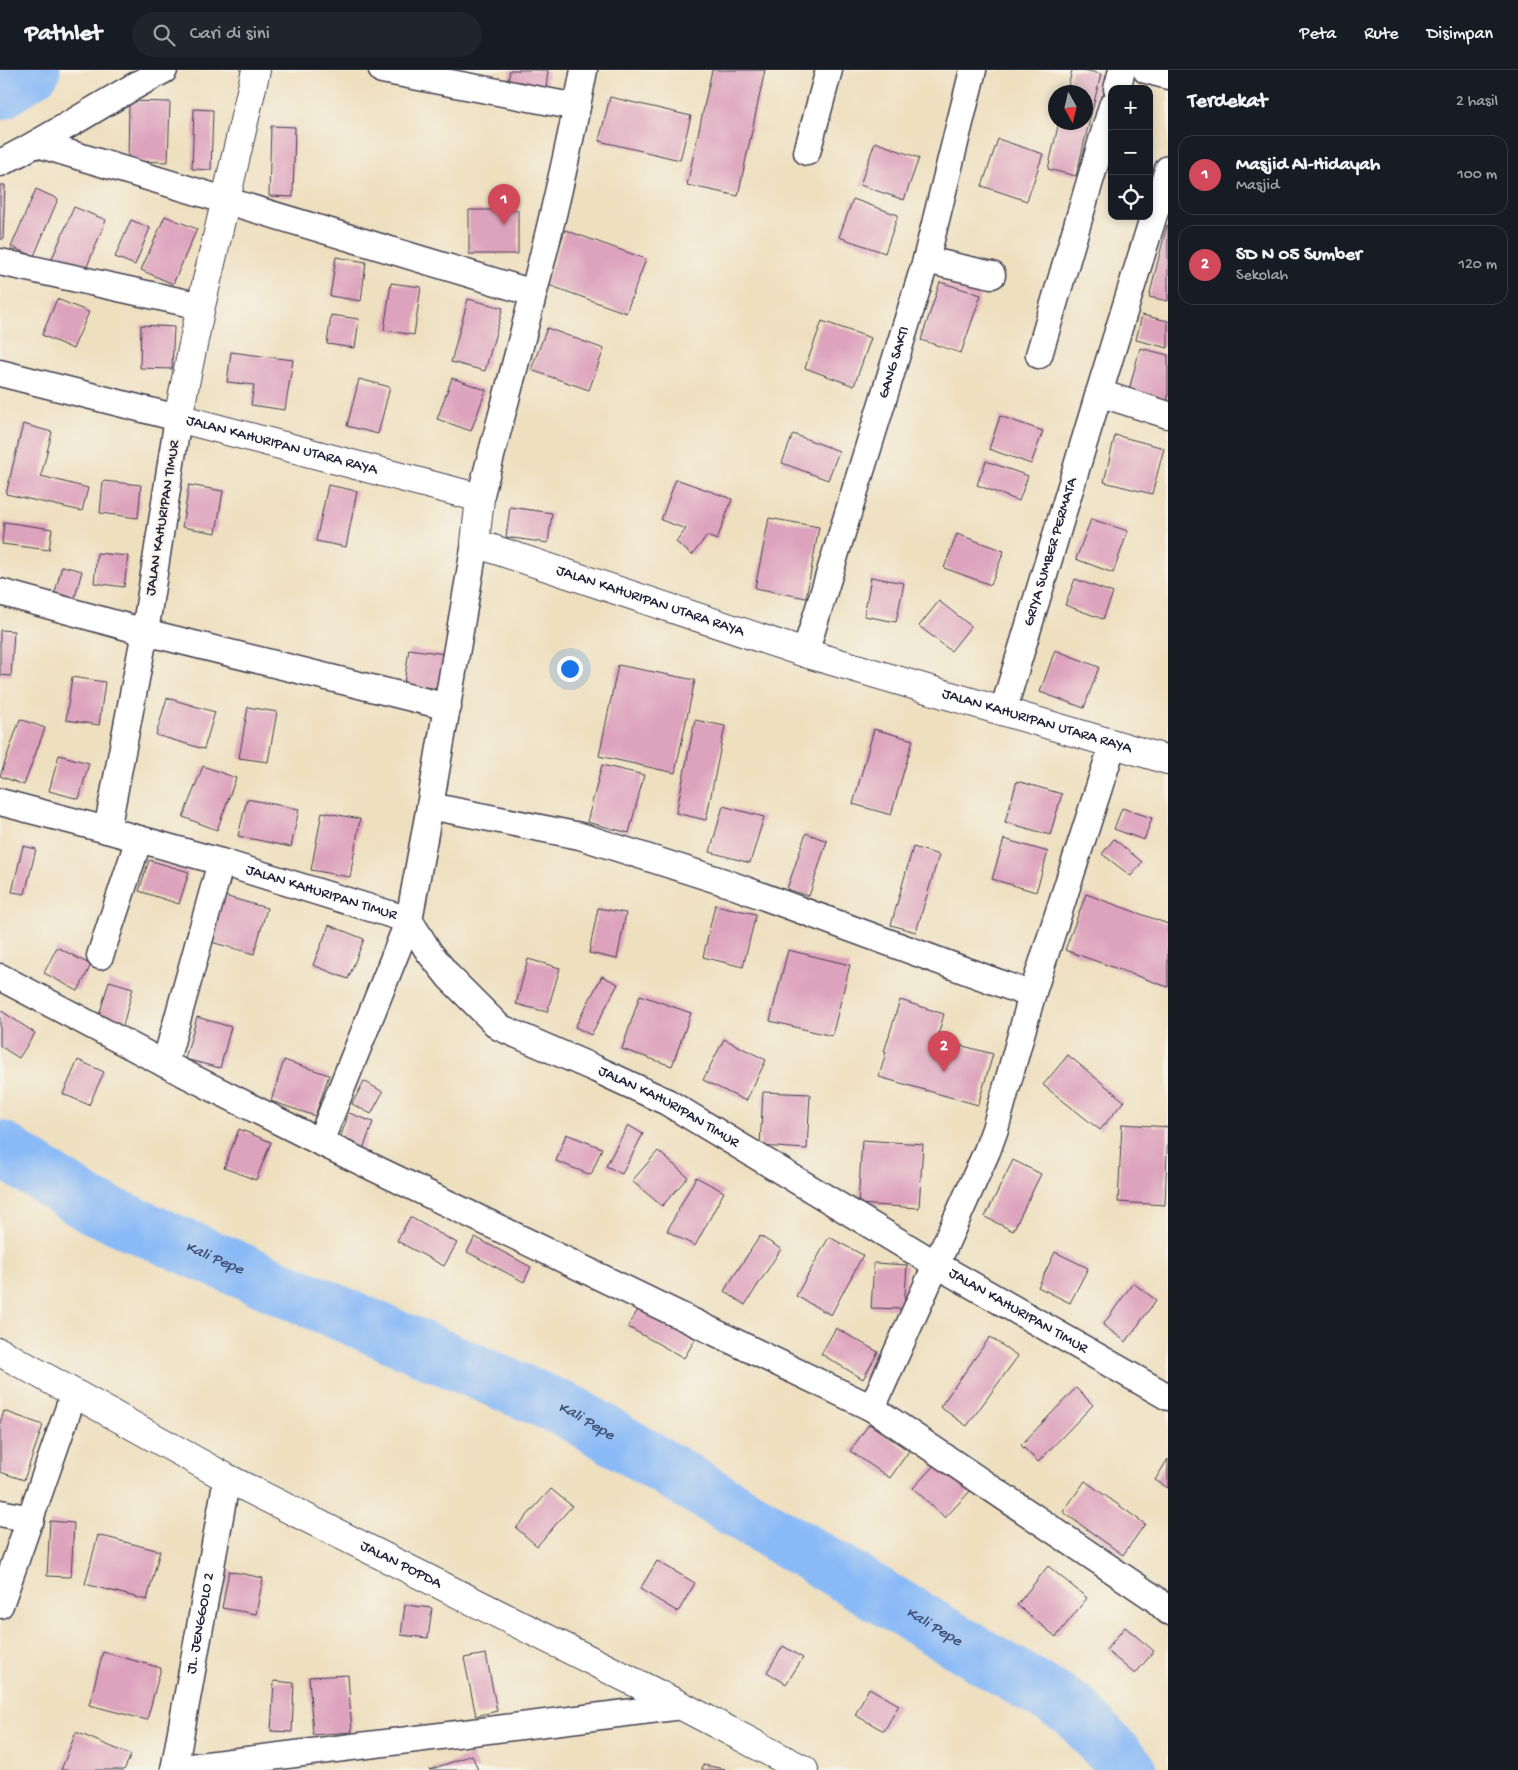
<!DOCTYPE html>
<html lang="id">
<meta charset="utf-8">
<style>
body{margin:0;font-family:"Gochi Hand",sans-serif;background:#20242c;color:#f1f3f6}
.controls{position:absolute;right:15px;top:15px;display:grid;overflow:hidden;border-radius:10px;box-shadow:0 2px 8px #0003}
.controls button{width:45px;height:45px;display:grid;place-items:center;padding:0;border:0;border-bottom:1px solid #363941;background:#171b24;color:#f1f3f6;font:25px sans-serif}
.compass{position:absolute;left:1048px;top:15px;width:45px;height:45px;border-radius:50%;background:#171b24;box-shadow:0 2px 8px #0003;rotate:172deg}
.you{position:absolute;left:569px;top:598px;width:18px;height:18px;margin:-12px;border:4px solid #fff;border-radius:50%;background:#1a73e8;box-shadow:0 0 0 8px #1a73e833}
.badge{display:grid;place-items:center;width:32px;height:32px;border-radius:50%;background:#d1495b;color:#fff;font-size:16px;font-weight:700}
.pin{position:absolute;translate:-50% -41px;filter:drop-shadow(0 1px 2px #0008)}
.pin::after{content:'';position:absolute;top:26px;width:18px;height:15px;background:inherit;clip-path:polygon(0 0,100% 0,50% 100%)}
.list{margin:0;padding:0;list-style:none}
h2{display:flex;justify-content:space-between;align-items:center;height:65px;margin:0;padding:0 20px;font-size:21px}
h2 small{font-size:16px;font-weight:400;color:#9ea1a6}
.list li{display:grid;grid-template-columns:32px 1fr auto;gap:15px;align-items:center;box-sizing:border-box;height:80px;margin:0 10px 10px;padding:0 10px;border:1px solid #363941;border-radius:15px}
.list b{display:block;font-size:19px;white-space:nowrap}
.list p{margin:0;font-size:16px;white-space:nowrap;color:#9ea1a6}
.list em{font-size:16px;font-style:normal;color:#9ea1a6}
.icon{flex:none;width:28px;height:28px;fill:none;stroke:currentColor;stroke-width:2;stroke-linecap:round;stroke-linejoin:round}
.map{position:relative;flex:none;width:1168px;height:1700px;overflow:hidden}
header{display:flex;align-items:center;gap:30px;box-sizing:border-box;height:70px;padding:0 25px;background:#171b24;border-bottom:1px solid #363941}
header strong{font-size:24px}
nav{display:flex;gap:28px;margin-inline-start:auto;font-size:18px}
.search{width:350px;height:45px;background:#20242c;display:flex;align-items:center;gap:12px;box-sizing:border-box;padding:0 18px;border-radius:28px;color:#9ea1a6;font-size:19px}
main{display:flex}
aside{flex:1;background:#171b24}
.map>svg:first-child{display:block}
.lines{fill:none;stroke-linecap:round;stroke-linejoin:round}
.river{stroke:#8abaf6;stroke-width:55}
.building{fill:#dda2bc}
.street-casing{stroke:#413e4f;stroke-width:29}
.secondary-casing{stroke:#413e4f;stroke-width:30}
.street{stroke:#fff;stroke-width:26}
.secondary{stroke:#fff;stroke-width:28}
.labels{text-anchor:middle;dominant-baseline:central;stroke-width:4.5;stroke-linejoin:round;paint-order:stroke}
.street-label{font-size:15px;fill:#22223b;stroke:#f7f3e8}
.water-label{font-size:16px;font-style:italic;fill:#415073;stroke:#f7f3e8}
</style>
<header>
<strong>Pathlet</strong>
<div class="search"><svg class="icon" aria-label="search" viewBox="0 0 24 24"><circle cx="10" cy="10" r="6"/><path d="M15 15l6 6"/></svg>Cari di sini</div>
<nav><a>Peta</a><a>Rute</a><a>Disimpan</a></nav>
</header>
<main>
<div class="map">
<svg width="1168" height="1700" viewBox="0 0 1168 1700">
<rect width="100%" height="100%" fill="#f7f3e8"/>
<filter id="ink" filterUnits="userSpaceOnUse"><feTurbulence type="fractalNoise" baseFrequency=".02" numOctaves="2"/><feDisplacementMap in="SourceGraphic" scale="10" xChannelSelector="R" yChannelSelector="G"/><feConvolveMatrix kernelMatrix="1 2 1 2 8 2 1 2 1" color-interpolation-filters="sRGB"/></filter>
<filter id="wash" filterUnits="userSpaceOnUse"><feTurbulence type="fractalNoise" baseFrequency=".0096" numOctaves="4" result="noise"/><feDisplacementMap in="SourceGraphic" scale="20" xChannelSelector="R" yChannelSelector="G"/><feGaussianBlur stdDeviation="1.12" result="paint"/><feColorMatrix in="noise" values="0 0 0 0 0 0 0 0 0 0 0 0 0 0 0 0 0 1.4 0 .05"/><feComposite in="paint" operator="in"/></filter>
<g filter="url(#wash)">
<rect width="100%" height="100%" fill="#eedfbf"/>
<g class="lines">
<g class="river">
<path d="M0,22L33,0"/>
<path id="s1" d="M0,1078L89,1135L572,1343L1076,1642L1129,1700"/>
</g>
</g>
<g id="blocks">
<path class="building" d="M510,0H548L546,19L508,13Z
M712,0H765L738,126L687,115Z
M1072,0H1084L1101,4L1076,106L1048,99L1059,52H1086V22H1067Z
M610,27L691,46L680,90L599,71Z
M129,31L170,32L168,92L128,91Z
M194,39L213,40L211,100L192,99Z
M271,56L295,57L293,127L269,126Z
M998,69L1043,84L1027,131L982,116Z
M875,72L919,88L904,130L860,115Z
M0,115H5L3,169H0Z
M36,119L58,129L34,186L11,177Z
M853,129L898,145L885,183L839,167Z
M74,137L106,150L84,204L51,191Z
M469,140H518V184H469Z
M165,146L197,159L173,214L141,200Z
M131,150L150,158L135,195L115,187Z
M1167,155H1168V231L1149,227Z
M565,160L646,189L626,243L546,214Z
M336,187L366,192L361,231L330,226Z
M940,212L981,225L961,283L921,270Z
M391,213L421,217L414,265L384,260Z
M57,229L89,242L73,279L42,265Z
M468,229L503,238L485,301L451,292Z
M331,245L359,249L355,278L327,274Z
M1142,245L1168,251V278L1136,270Z
M822,251L871,268L854,316L805,298Z
M141,255L174,257L172,299L140,298Z
M547,258L604,279L589,320L531,300Z
M1140,278L1168,285V334L1128,324Z
M231,282L293,290L285,340L251,335L254,315L227,312Z
M452,308L486,320L471,361L437,349Z
M359,309L390,317L378,364L347,356Z
M1000,346L1043,361L1031,394L989,379Z
M23,354L52,362L41,406L88,418L82,441L6,424Z
M793,364L839,381L828,410L782,393Z
M1115,365L1164,378L1152,424L1104,412Z
M986,391L1028,406L1019,431L977,415Z
M676,409L732,429L717,470L707,466L692,485L676,472L686,459L661,450Z
M103,411L141,415L138,448L100,443Z
M189,415L223,421L216,463L182,457Z
M328,415L357,421L346,477L316,471Z
M510,437L552,443L548,473L506,467Z
M769,448L819,457L806,528L755,518Z
M1091,449L1128,461L1113,503L1076,489Z
M4,452L52,459L49,480L2,474Z
M957,464L1004,481L991,515L944,498Z
M97,483L128,486L124,517L94,513Z
M62,496L82,501L74,531L54,526Z
M871,507L904,513L896,552L864,546Z
M1075,509L1113,523L1103,549L1065,535Z
M939,531L971,556L951,581L919,556Z
M0,560L14,561L11,606L0,605Z
M409,579L445,584L439,619L404,614Z
M1055,580L1099,597L1084,638L1040,622Z
M618,595L695,610L675,703L599,686Z
M72,607L105,612L99,655L66,650Z
M167,628L215,642L204,679L156,665Z
M248,637L277,642L268,692L239,688Z
M20,649L45,658L24,715L0,706Z
M695,650L725,656L706,750L676,743Z
M874,659L913,670L891,745L853,734Z
M59,685L89,693L79,729L49,721Z
M602,695L644,705L629,763L587,752Z
M203,696L236,708L217,760L183,747Z
M1017,711L1062,724L1050,765L1005,752Z
M247,729L299,739L291,777L238,766Z
M723,736L764,747L750,793L710,782Z
M1122,738L1152,748L1144,770L1114,759Z
M322,742L360,749L350,807L311,800Z
M806,763L827,771L809,826L787,819Z
M1004,769L1048,782L1036,822L992,809Z
M1114,769L1142,792L1131,806L1102,784Z
M23,776L36,779L25,824L12,822Z
M913,777L939,785L916,862L891,855Z
M149,790L189,802L179,834L139,821Z
M1086,824L1168,854V917L1065,880Z
M224,826L267,838L254,884L211,872Z
M715,835L756,844L743,897L703,887Z
M598,838L626,843L617,889L589,883Z
M329,855L364,869L348,909L313,895Z
M57,877L91,895L78,921L44,903Z
M788,880L850,895L832,966L770,951Z
M528,889L560,898L547,942L516,934Z
M602,906L618,914L591,965L575,957Z
M109,911L133,918L121,963L96,956Z
M640,925L691,943L672,996L622,979Z
M900,930L944,944L937,969L993,984L978,1035L879,1007L886,982H884Z
M0,940L35,963L19,988L0,976Z
M197,947L231,957L220,998L185,989Z
M724,969L766,990L746,1031L703,1010Z
M1068,985L1124,1031L1100,1060L1043,1015Z
M78,990L104,1002L89,1035L63,1024Z
M284,990L329,1005L315,1046L271,1031Z
M364,1011L383,1022L371,1044L352,1034Z
M763,1022L810,1024L807,1079L760,1076Z
M349,1043L373,1052L362,1082L338,1074Z
M1122,1054L1168,1057L1165,1135L1118,1132Z
M628,1055L643,1064L622,1104L606,1096Z
M239,1059L271,1072L256,1110L224,1098Z
M566,1064L602,1078L591,1105L556,1091Z
M862,1070L923,1074L919,1138L858,1134Z
M658,1081L688,1107L662,1136L632,1111Z
M1013,1090L1041,1104L1013,1161L985,1147Z
M696,1107L724,1122L695,1176L667,1161Z
M410,1147L457,1173L444,1196L397,1171Z
M760,1166L781,1179L745,1235L724,1221Z
M475,1167L531,1197L524,1212L467,1182Z
M829,1167L863,1185L831,1245L796,1226Z
M1055,1182L1088,1198L1070,1233L1038,1217Z
M874,1193L907,1195L904,1239L871,1238Z
M1133,1213L1156,1230L1126,1272L1103,1255Z
M643,1231L699,1263L684,1288L628,1257Z
M836,1258L878,1282L863,1309L821,1284Z
M990,1267L1018,1286L967,1356L940,1337Z
M1076,1318L1093,1335L1038,1392L1021,1375Z
M4,1341L43,1355L24,1410L0,1402V1353Z
M869,1354L909,1381L890,1408L850,1381Z
M940,1389L972,1419L945,1448L913,1418Z
M1168,1389V1418L1155,1410Z
M1085,1411L1145,1454L1123,1485L1063,1442Z
M551,1419L572,1436L537,1476L516,1458Z
M50,1451L74,1453L71,1507L47,1506Z
M98,1465L160,1481L147,1530L85,1514Z
M657,1491L695,1513L678,1542L640,1519Z
M1048,1496L1087,1528L1056,1567L1017,1535Z
M229,1501L263,1508L256,1544L222,1538Z
M405,1535L432,1538L428,1568L401,1565Z
M1125,1557L1154,1581L1135,1604L1106,1580Z
M783,1576L803,1588L786,1614L767,1602Z
M103,1582L161,1598L147,1650L89,1635Z
M486,1584L497,1641L476,1646L464,1588Z
M348,1605L352,1662L313,1665L309,1607Z
M274,1611L294,1613L292,1662L271,1661Z
M869,1618L899,1635L884,1661L855,1645Z
M76,1662L131,1685L124,1700H61Z
M472,1685L478,1700H429Z
M703,1695L725,1699L724,1700H702Z"/>
</g>
</g>
<g filter="url(#ink)">
<use href="#blocks" fill-opacity="0" stroke="#413e4f" stroke-width="1"/>
<g class="lines">
<defs>
<g id="street">
<path d="M382,0L577,37"/>
<path d="M1146,0L1168,6"/>
<path d="M1117,19L1122,0"/>
<path d="M38,74L533,223"/>
<path d="M807,82L829,0"/>
<path d="M0,93C56,65 108,29 164,0"/>
<path d="M926,190L992,205"/>
<path d="M0,192L201,236"/>
<path d="M1039,285L1112,36"/>
<path id="s2" d="M0,303L178,348L145,562L107,760L221,792L409,850L429,882L449,907L499,957L596,999L667,1032L937,1195L1168,1327"/>
<path d="M1099,323L1168,345"/>
<path d="M480,428C517,286 557,144 584,0"/>
<path d="M0,522L145,562L448,637"/>
<path id="s3" d="M805,583L926,190L973,0"/>
<path id="s4" d="M1003,641L1099,323L1168,99"/>
<path d="M0,732L107,760"/>
<path d="M430,736L580,766L724,812L1032,925"/>
<path d="M100,886L139,769"/>
<path d="M0,907L165,994L320,1072L872,1338L1154,1528L1168,1541"/>
<path d="M165,994L221,792"/>
<path d="M320,1072L409,850L430,736L475,473"/>
<path d="M872,1338L987,1081L995,1059L1032,925L1113,674"/>
<path d="M0,1443L31,1449"/>
<path d="M0,1535L74,1323"/>
<path d="M174,1699L682,1636"/>
<path id="s5" d="M174,1700L227,1408"/>
</g>
<g id="secondary">
<path id="s6" d="M256,0L201,236L178,348L480,428L475,473L805,583L1168,690"/>
<path id="s7" d="M0,1282L227,1408L682,1636L804,1700"/>
</g>
</defs>
<use href="#street" class="street-casing"/>
<use href="#secondary" class="secondary-casing"/>
<use href="#street" class="street"/>
<use href="#secondary" class="secondary"/>
</g>
</g>
<g class="labels">
<g class="street-label">
<text stroke="none"><textPath href="#s3" startOffset="304">GANG SAKTI</textPath></text>
<text stroke="none"><textPath href="#s6" startOffset="464">JALAN KAHURIPAN UTARA RAYA</textPath></text>
<text transform="translate(163 448) rotate(-81)">JALAN KAHURIPAN TIMUR</text>
<text stroke="none"><textPath href="#s4" startOffset="166">GRIYA SUMBER PERMATA</textPath></text>
<text stroke="none"><textPath href="#s6" startOffset="899">JALAN KAHURIPAN UTARA RAYA</textPath></text>
<text stroke="none"><textPath href="#s6" startOffset="1304">JALAN KAHURIPAN UTARA RAYA</textPath></text>
<text stroke="none"><textPath href="#s2" startOffset="825">JALAN KAHURIPAN TIMUR</textPath></text>
<text stroke="none"><textPath href="#s2" startOffset="1245">JALAN KAHURIPAN TIMUR</textPath></text>
<text stroke="none"><textPath href="#s2" startOffset="1650">JALAN KAHURIPAN TIMUR</textPath></text>
<text stroke="none"><textPath href="#s7" startOffset="454">JALAN POPDA</textPath></text>
<text stroke="none"><textPath href="#s5" startOffset="149">JL. JENGGOLO 2</textPath></text>
</g>
<g class="water-label">
<text stroke="none"><textPath href="#s1" startOffset="242">Kali Pepe</textPath></text>
<text stroke="none"><textPath href="#s1" startOffset="648">Kali Pepe</textPath></text>
<text stroke="none"><textPath href="#s1" startOffset="1052">Kali Pepe</textPath></text>
</g>
</g>
</svg>
<div class="controls">
<button>+</button>
<button>−</button>
<button><svg class="icon" aria-label="locate" viewBox="0 0 24 24"><circle cx="12" cy="12" r="6"/><path d="M12 2v4M12 18v4M2 12h4M18 12h4"/></svg></button>
</div>
<svg class="compass" viewBox="-18 -18 36 36"><path d="M0-13l5 13h-10z" fill="#e53935"/><path d="M0 13l5-13h-10z" fill="#9ea1a6"/></svg>
<div class="you"></div>
<div class="pin badge" style="left:504px;top:155px">1</div>
<div class="pin badge" style="left:944px;top:1002px">2</div>
</div>
<aside>
<h2>Terdekat<small>2 hasil</small></h2>
<ul class="list">
<li><span class="badge">1</span><div><b>Masjid Al-Hidayah</b><p>Masjid</p></div><em>100 m</em></li>
<li><span class="badge">2</span><div><b>SD N 05 Sumber</b><p>Sekolah</p></div><em>120 m</em></li>
</ul>
</aside>
</main>
